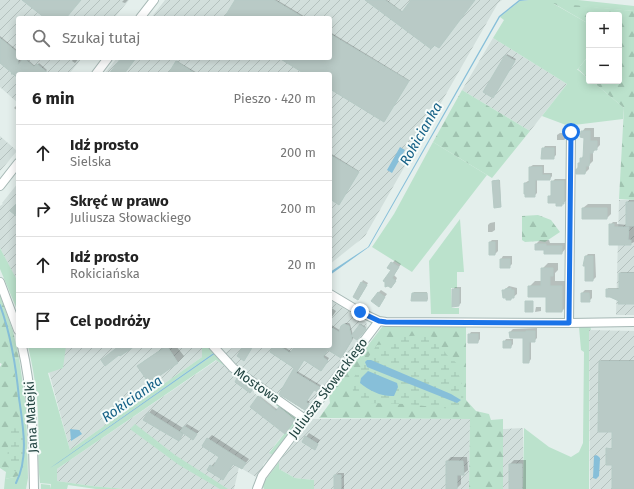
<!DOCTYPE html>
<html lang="pl">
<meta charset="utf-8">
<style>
body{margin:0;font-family:"Fira Sans",sans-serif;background:#f2f2f2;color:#222}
.controls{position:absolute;right:12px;top:12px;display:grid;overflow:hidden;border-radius:4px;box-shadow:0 2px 10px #0003}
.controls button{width:36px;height:36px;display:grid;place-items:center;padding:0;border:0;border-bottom:1px solid #e0e0e0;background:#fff;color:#222;font:20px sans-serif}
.stop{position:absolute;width:12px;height:12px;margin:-9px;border:3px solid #1a73e8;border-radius:50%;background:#fff}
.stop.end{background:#1a73e8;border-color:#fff;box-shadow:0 1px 4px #0008}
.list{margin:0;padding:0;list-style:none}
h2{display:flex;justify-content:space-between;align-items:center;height:52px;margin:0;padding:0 16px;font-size:17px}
h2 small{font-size:13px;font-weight:400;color:#767676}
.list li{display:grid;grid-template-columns:26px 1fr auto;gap:12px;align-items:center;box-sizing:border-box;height:56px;padding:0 16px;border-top:1px solid #e0e0e0}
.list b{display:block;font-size:15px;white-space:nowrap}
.list p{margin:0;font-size:13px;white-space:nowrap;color:#767676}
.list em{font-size:13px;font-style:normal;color:#767676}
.icon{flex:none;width:22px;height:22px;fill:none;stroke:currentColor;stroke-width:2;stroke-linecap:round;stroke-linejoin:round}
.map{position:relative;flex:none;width:634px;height:489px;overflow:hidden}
.search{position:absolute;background:#fff;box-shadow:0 2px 10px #0003;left:16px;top:16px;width:316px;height:44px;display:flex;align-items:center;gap:10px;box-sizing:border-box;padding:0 14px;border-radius:4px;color:#767676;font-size:15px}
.panel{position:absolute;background:#fff;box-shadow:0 2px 10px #0003;left:16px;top:72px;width:316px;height:276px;border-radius:4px}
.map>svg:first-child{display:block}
.industrial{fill:url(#industrial-furrows)}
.grass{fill:#bbe2cc}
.forest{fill:url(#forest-firs)}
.wetland{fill:url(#wetland-marsh)}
.water{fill:#87bfd9}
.shadow{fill:#0003}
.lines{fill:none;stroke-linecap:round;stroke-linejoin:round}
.stream{stroke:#87bfd9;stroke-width:2}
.building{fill:#b9cac6;stroke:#b6cac5}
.minor-casing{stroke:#a6b8b5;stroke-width:10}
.minor{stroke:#fff;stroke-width:8}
.route{stroke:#1a73e8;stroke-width:5}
.labels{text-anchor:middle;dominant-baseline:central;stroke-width:4;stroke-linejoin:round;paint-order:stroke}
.street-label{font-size:13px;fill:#214340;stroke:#f5fbf9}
.water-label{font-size:14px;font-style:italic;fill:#146086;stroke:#f5fbf9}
</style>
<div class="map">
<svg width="634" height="489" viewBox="0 0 634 489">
<defs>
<pattern id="industrial-furrows" width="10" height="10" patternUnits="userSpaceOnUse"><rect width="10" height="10" fill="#d2dfdc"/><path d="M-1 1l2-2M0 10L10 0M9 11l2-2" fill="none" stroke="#b4c1be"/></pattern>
<pattern id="forest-firs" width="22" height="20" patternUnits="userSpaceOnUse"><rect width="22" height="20" fill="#bbe2cc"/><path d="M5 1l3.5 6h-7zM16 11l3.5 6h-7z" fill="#a0c3b0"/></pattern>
<pattern id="wetland-marsh" width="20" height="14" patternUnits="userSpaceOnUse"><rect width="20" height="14" fill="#bbe2cc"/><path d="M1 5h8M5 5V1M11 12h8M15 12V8" fill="none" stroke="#a0c3b0"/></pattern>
</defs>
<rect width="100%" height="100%" fill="#e4efec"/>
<path class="industrial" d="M0,0H129L114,18H18V58H82L69,74H18V103L0,87Z
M165,0H502L498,3L365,236L330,264V74H104L117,58H330V18H151Z
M493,38L567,84L530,131L462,90Z
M0,136L17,151L0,171Z
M18,183V283L0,248V206L3,204L2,203Z
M619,200H634V315H616Z
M330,300L366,322L368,329L338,367L337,373L307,412L245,372L240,367H238L224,354L235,346H330Z
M589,330L634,331V489H590Z
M42,346H202V357L70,450Z
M217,360L254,388V393L275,410L278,407L295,420L269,452L274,455L270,460L266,461L263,465V468L256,477L239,467L234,489H126L92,486L57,481V469Z
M313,419H470L469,489H314V480L295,478L279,469V462Z
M523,428V489H503V429Z"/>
<path class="grass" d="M529,0H578L634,6V11L554,4L589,24V55L577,70H578L589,79V81H592L624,108L623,119L574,125V128L542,116L567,84L493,38L504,20L500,17L520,1Z
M433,142L487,175L412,272L372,247L394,214Z
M460,219L464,272H457V288H451L452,308H459V314H431L429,261Z
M0,248L18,282V312L0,269Z
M548,325H590L591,330H589V489H523L524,428L549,447L571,457L579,452L583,443L584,352L581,350L579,327H548Z
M28,346H66L63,368L48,373L70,450L202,357V346H211L215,352L50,468L216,353L232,371L216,360L57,469V481L92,486L126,489H96L68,485L67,489H41V484L50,485V489L51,484L40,483C37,460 39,436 38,413C37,390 33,368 28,346Z
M19,358L26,405L28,478L26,489H4L5,479L19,476L13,359Z
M278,403L296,417L298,421L273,455L269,453L295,420L276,405Z
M135,424L175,455L228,489H220L179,465L130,429Z
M279,462V469L295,478L314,480V489H264L262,485L263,483Z"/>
<path class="forest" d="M553,3L634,11V200L619,199L624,108L592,81H619V15H589V24Z
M589,55V79L578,69Z
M462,90L530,131L492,178L433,142Z
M538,215L551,220L560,232L545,242L540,241L525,242L522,240V216Z
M0,295L13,331L19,358L13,359C18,399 25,436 19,476L5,479L6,472L0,468V367L2,364L0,363Z
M386,325H466V400L476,411L489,414L491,420L503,419V489H469L470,419L319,418L330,403L329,396L382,327Z"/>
<path class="wetland" d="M425,335L433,337L448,356L460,366C457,380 460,376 463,388C464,395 463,403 461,410L406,404L367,403L358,399L353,391L352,380L377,345L390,344L397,337Z
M11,428L24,429L25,457L22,473L10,470C4,462 10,438 11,428Z"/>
<path class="water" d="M519,0H529L520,1L500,17L369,247L330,275V272L368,247L499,16Z
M400,147L405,150L392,173L387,170Z
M215,352L216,353L58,463L50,468Z
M367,360H371L451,394L461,400L457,403L367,367L365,362Z
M368,371L397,383L398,387L394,396C382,397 370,391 360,383L361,378Z
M70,429L79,430L82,434L71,441Z
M596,455L598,456L600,458L599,476L596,479L593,478L594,456Z"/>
<path class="shadow" d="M124,0H128L125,3L122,2Z
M236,0H277L307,18H225Z
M367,0H387L403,12L412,0H474L440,46Z
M330,32L409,80L385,119L330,88V74H307L281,58H330Z
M0,36L18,51V58H26L36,67L39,63L47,70L43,74H18V77L0,61Z
M507,54L516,59L494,96L484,92Z
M74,58H79L75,63L72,61Z
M177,61L199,74H169Z
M18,104V111L14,108Z
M585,128H594V137H600V145L593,152V161L589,165V169L585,173L577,169L581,159L584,155L585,137L582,132Z
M560,133H567V137L564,140H557V135Z
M545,146H556V155L553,158L543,149Z
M330,153L359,171L340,202L330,198Z
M533,165H544V173H552V176L550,179H537V193L534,196L525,183L528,181H530V167Z
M555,179H566L567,200L561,205L549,197L552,194V182Z
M494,180H500L501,205L500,206L493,181Z
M630,200H634V242L630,244L610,225L613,222H617V224L627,225V202Z
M588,204H611V214L607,218L583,208Z
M495,222V230L492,232H488V225L490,223Z
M492,240H498V251L495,254L490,242Z
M540,240H549L550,243H566V248L562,253L545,249L536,244Z
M588,254H595L596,277L593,280L586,256Z
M503,256H512V264L509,267L501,259Z
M395,260L401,264L394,275L397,278L394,284H388L392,269L389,267Z
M548,263H558V270L555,273V281H567V306L562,311L547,296L529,287L535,281H542V269Z
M621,272H634V303L620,301L611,296L607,290L608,288H620V273Z
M363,280L368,283L360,297L362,282Z
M509,286L517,288V294L511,299L503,291Z
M455,287H461V303L458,306L453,290Z
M381,290L387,294L379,305L378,293Z
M585,290H592V298L589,301L582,293Z
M414,292H427L428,299L427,300L413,293Z
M330,307L336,311L330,320Z
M536,307H541V311L535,312Z
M345,323H349L350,324L353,335L361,324L366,327L357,339L354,337L343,355L328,349L324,355L329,358L323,368L304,359L297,371L322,386L320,389H314L307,400L310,402L306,407L280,393L295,367L275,346H283L292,352L296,346H330V324L341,331Z
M537,328V338L534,341H531V359L529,362L524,337L510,336V332L513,329Z
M471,332H480V339L478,342L469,335Z
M506,339H513V344L511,347L504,342Z
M166,346H176L184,356L178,362L149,382L138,367L144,361Z
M601,360H634V489H616L613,464L607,449L613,448V431L600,361Z
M239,378L253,387L249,392L236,381Z
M260,396L278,410L281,407L296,419L285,433L251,407Z
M152,409L183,428L187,424L199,431L193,438L184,433L179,440L149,413Z
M309,433L320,440L315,448L303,441Z
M212,435L249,459L242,468L234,463L223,479L208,470L215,462L216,463L220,456L208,439Z
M451,457H467L468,470L463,474H461V484L456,489L447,461Z
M514,460H526V489H510V464Z
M338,473H344V489H335V476Z"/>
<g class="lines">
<path class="stream" d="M0,305C11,335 16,366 19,398C23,426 29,458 16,483"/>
</g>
<path class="building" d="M22,0H81L66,18H45Z
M235,0H274L304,18H224Z
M365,0H385L402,12L411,0H475L439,48L434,45L431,49Z
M330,34L409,81L384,122L330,89V74H305L279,58H330Z
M0,38L18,53V65L24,58L34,67L37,64L49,74H18V78L13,74H11L12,73L0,63Z
M505,55L515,61L493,98L483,92Z
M121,58H136L124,74H109Z
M176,61L196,74H168Z
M581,131H590V141H597V150H593V153H590L589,166H586L585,174H576V169H578V163H580V158H583L584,138L580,137Z
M542,148H554V159H541Z
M330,155L359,172L339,205L330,199Z
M529,167H542V175H550V180H535V197H525V194H524V183H529Z
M499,180L501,207L494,208L492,181Z
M551,181H564V204H562V206H556V203H548V196H551Z
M18,202V217L10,211Z
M626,202H634V226H626Z
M582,208H607V219H582Z
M609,224H614V227H629L628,240H631V245H609Z
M489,242H495V255H489Z
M535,244H546V246H562V254H544V250H535Z
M585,256H593V281H585V266H583Z
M500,259H510V268H500Z
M391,262L399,267L392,278L396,281L391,288L388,286L385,287V282L383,281L391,270L387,268Z
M541,268H553V276H550V286H562V312H546V297H528V286H541Z
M619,273H634V304H618L619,301L610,297H606V289H619Z
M361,282L367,285L358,300L353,297Z
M511,288V290H514V298H511V300H506V298H503L502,290H505V289Z
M452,289H459V306L452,307Z
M378,292L385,297L379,307L371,301Z
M412,293H427V301H411Z
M581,293H589L590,302H581Z
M525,301H533V312H525Z
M344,324L349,326L352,340L341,358L328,350L323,357L328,361L321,371L304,360L296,373L321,388L318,392L314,390L306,402L309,404L305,410L279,394L294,368L270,352L273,346H279L290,353L295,346H330V327L339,332L341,326Z
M360,324L366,329L357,340L351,336Z
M526,331H535V342H529V363H523V338H510L509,332H526Z
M468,334H478V343H468Z
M503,341H511V348H503Z
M119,346H135L120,356L119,355L105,366L101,360Z
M167,346L178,363L149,383L137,366Z
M243,346H253L244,361L237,356Z
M599,361H634V489H612V465H606V448L612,449V432H598Z
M237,378L253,389L250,393L235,382Z
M258,396L276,411L279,407L295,420L285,434L250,407Z
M148,412L183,434L179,441L143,420Z
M184,426L197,434L193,440L180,431Z
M305,436L318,444L315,450L302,442Z
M207,438L246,463L242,469L233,464L223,480L207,470L210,465L213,467L219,457L202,446Z
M446,461H463L464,475H457V489H446Z
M509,464H522V489H509Z
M334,475H341V489H334Z"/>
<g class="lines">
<defs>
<path id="minor" d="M140,18L154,0
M96,74L108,58
M0,186L18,163
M0,282L18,330
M330,294L360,312L379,321
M569,323L571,132
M22,346C33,393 33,441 34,489
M213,346L233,368L305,419
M257,489L262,476L379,321L386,322L569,323L634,322"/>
</defs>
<use href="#minor" class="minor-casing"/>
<use href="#minor" class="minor"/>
</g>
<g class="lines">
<path class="route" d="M360,312L379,321L386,322L569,323L571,132"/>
</g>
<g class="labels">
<g class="street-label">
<text transform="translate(257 385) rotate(35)">Mostowa</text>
<text transform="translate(328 388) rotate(-53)">Juliusza Słowackiego</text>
<text transform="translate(31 417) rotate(-93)">Jana Matejki</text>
</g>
<g class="water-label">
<text transform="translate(421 134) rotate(-60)">Rokicianka</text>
<text transform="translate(132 399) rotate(-35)">Rokicianka</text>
</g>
</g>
</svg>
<div class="controls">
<button>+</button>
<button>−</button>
</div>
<div class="stop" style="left:571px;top:132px"></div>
<div class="stop end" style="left:360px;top:312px"></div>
<div class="search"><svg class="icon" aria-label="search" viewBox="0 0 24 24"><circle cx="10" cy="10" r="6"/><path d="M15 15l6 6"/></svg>Szukaj tutaj</div>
<section class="panel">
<h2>6 min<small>Pieszo · 420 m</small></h2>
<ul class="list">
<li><svg class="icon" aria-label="ahead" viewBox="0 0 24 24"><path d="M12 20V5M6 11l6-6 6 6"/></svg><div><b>Idź prosto</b><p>Sielska</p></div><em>200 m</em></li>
<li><svg class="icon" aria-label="right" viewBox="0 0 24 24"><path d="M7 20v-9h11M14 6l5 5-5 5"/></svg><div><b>Skręć w prawo</b><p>Juliusza Słowackiego</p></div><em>200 m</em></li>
<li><svg class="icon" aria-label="ahead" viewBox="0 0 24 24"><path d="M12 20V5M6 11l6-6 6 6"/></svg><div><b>Idź prosto</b><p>Rokiciańska</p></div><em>20 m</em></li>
<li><svg class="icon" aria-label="arrive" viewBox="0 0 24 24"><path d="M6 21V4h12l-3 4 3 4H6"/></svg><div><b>Cel podróży</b></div></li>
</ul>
</section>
</div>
